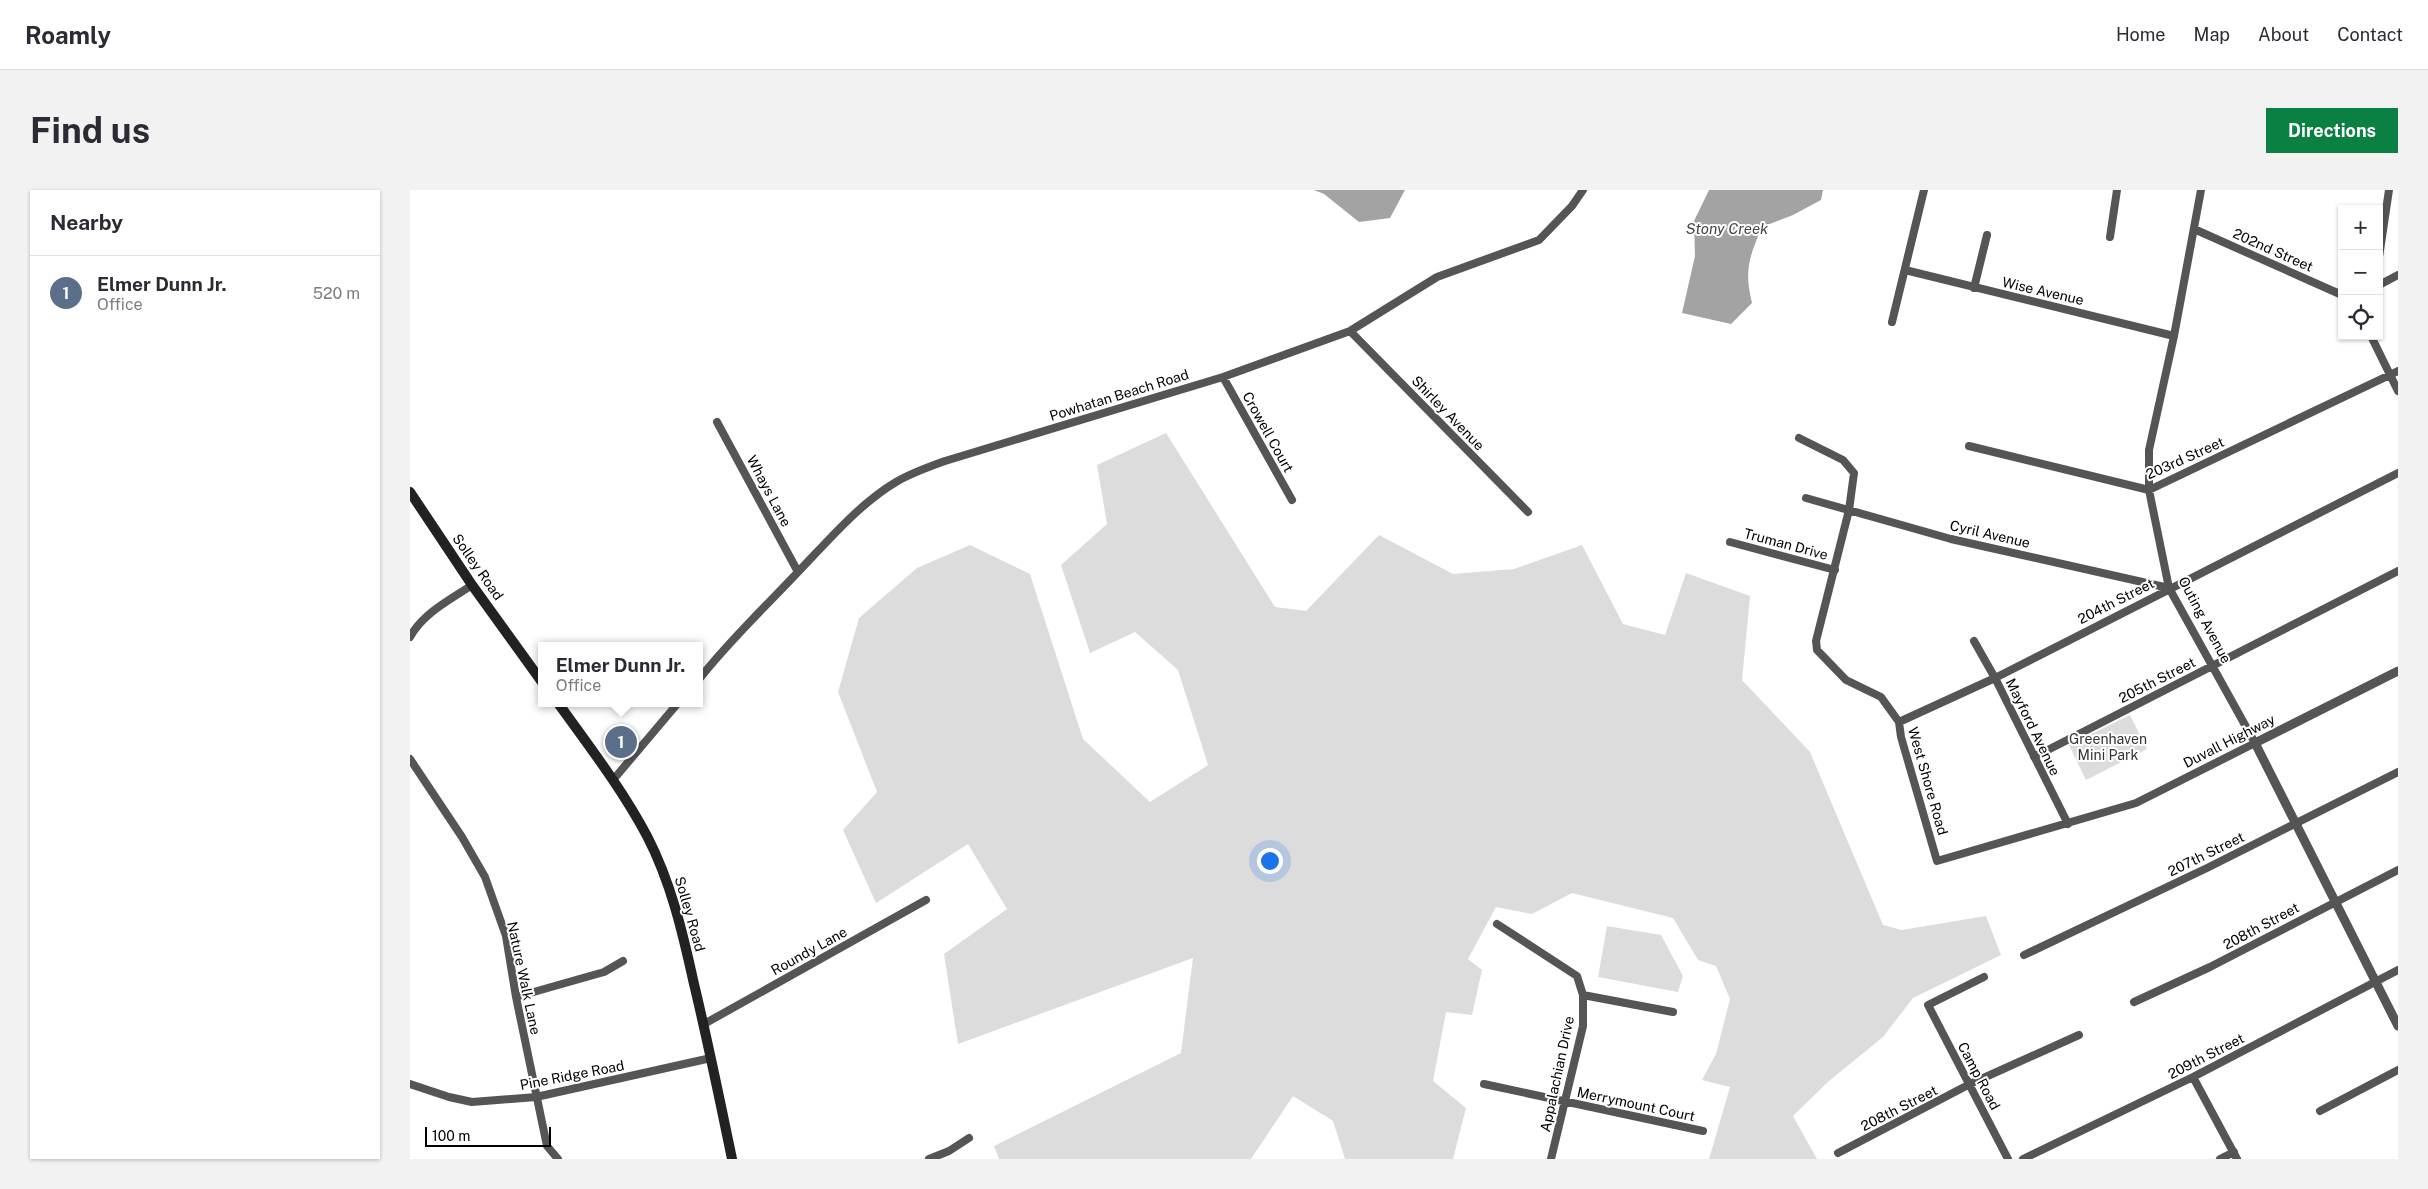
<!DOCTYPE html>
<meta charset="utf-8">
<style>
body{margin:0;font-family:"Public Sans",sans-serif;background:#f2f2f3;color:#2b2b33}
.controls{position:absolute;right:15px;top:15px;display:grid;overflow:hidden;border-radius:0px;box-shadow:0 1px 4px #0004}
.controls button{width:45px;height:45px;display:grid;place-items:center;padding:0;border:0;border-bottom:1px solid #e1e1e2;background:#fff;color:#2b2b33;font:25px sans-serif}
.scale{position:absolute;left:15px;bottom:12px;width:126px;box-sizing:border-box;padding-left:5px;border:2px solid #000;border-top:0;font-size:14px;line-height:18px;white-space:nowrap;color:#000;-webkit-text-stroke:4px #fff;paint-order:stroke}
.you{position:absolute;left:859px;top:670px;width:18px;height:18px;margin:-12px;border:4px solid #fff;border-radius:50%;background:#1a73e8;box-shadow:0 0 0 8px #1a73e833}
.badge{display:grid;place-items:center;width:32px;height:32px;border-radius:50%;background:#0b8043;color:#fff;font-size:16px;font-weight:700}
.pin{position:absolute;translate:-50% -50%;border:2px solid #fff;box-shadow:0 1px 5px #0006}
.popup{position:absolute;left:128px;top:452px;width:165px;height:65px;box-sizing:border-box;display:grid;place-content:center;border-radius:0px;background:#fff;filter:drop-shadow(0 1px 4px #0005);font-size:16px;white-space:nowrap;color:#7c7c81}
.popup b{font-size:19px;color:#2b2b33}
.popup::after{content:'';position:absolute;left:50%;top:100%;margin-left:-10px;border:10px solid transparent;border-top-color:#fff}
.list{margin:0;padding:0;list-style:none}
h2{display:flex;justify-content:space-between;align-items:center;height:65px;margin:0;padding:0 20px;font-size:21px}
h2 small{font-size:16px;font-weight:400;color:#7c7c81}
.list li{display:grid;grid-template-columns:32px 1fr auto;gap:15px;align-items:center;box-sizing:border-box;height:75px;padding:0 20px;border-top:1px solid #e1e1e2}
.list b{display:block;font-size:19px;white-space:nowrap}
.list p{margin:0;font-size:16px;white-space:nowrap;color:#7c7c81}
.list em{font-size:16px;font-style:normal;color:#7c7c81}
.icon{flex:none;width:28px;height:28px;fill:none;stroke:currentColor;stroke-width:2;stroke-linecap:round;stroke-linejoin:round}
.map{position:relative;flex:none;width:1988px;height:969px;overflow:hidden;border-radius:0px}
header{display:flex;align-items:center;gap:30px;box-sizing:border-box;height:70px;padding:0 25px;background:#fff;border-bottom:1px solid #e1e1e2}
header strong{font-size:24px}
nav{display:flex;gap:28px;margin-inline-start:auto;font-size:18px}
.intro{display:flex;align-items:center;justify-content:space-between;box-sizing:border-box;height:120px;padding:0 30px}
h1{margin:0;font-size:35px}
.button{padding:12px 22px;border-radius:0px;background:#0b8043;color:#fff;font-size:18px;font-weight:700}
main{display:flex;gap:30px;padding:0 30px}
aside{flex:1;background:#fff;border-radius:0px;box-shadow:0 1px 4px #0004}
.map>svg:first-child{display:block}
.green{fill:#dcdcdc}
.water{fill:#a3a3a3}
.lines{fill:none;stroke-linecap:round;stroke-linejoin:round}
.minor{stroke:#555;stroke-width:8}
.tertiary{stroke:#555;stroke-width:9}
.secondary{stroke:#222;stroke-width:10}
.labels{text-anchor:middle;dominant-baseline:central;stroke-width:4;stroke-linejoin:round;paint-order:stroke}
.street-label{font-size:14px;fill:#000;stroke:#fff}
.park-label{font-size:14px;fill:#333;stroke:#fff}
.water-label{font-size:15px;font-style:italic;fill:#444;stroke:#fff}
</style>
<header>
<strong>Roamly</strong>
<nav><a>Home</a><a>Map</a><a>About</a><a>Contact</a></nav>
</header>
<div class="intro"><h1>Find us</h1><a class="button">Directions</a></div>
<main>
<aside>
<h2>Nearby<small></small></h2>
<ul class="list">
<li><span class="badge" style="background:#5c6f8a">1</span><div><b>Elmer Dunn Jr.</b><p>Office</p></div><em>520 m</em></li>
</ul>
</aside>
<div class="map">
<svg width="1988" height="969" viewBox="0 0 1988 969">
<rect width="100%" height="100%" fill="#fff"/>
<path class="green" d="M756,243L865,417L896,421L969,345L1043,384L1104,379L1172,355L1213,434L1255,445L1276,383L1340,406L1332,490L1400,562L1473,735L1492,740L1576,726L1591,765L1503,808L1473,847L1419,891L1383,926L1407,969H1299L1320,897L1292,890L1306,864L1320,809L1306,776L1288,770L1263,728L1162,703L1122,724L1086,717L1058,769L1072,780L1062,825L1036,822L1023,891L1056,918L1043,969H935L923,931L883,906L841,969H589L584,956L771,863L783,768L548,854L534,764L597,719L558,654L466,713L433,640L467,602L428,502L449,428L507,378L560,355L620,384L673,549L740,612L798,575L768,480L725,442L680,463L651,375L697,334L687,275Z
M1720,525L1737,559L1676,590L1659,555Z
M1197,736L1251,745L1273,786L1268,802L1188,787Z"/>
<path class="water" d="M904,0H995L980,28L949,32L914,4Z
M1299,0H1413L1411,10L1383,25L1352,37C1339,67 1334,81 1342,113L1321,134L1272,123L1285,66L1284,31Z"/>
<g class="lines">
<path class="minor" d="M1784,39L1932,105
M1700,47L1707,0
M1969,67L1979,0
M1495,80L1764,146
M1969,95L1988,85
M1564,98L1577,45
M1482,132L1514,0
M940,141L1118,322
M1961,146L1988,201
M813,187L882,310
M307,232L388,382
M1389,248L1433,270L1444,283L1439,320L1406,451L1407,460L1436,490L1471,507L1489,532L1491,547L1527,671L1726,613L1845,553L1759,398L1739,300V260L1764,146L1791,0
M1559,256L1739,300L1988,181
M1396,308L1541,349L1759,398
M1320,352L1425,380
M0,447C13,423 40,410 62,395
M1564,451L1585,488L1658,634
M290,488C320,450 355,417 388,382C418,351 449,314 486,292C501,283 518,277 535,271L813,187L940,141L1027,87L1129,50L1162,16L1173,0
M1489,532L1585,488L1988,283
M1624,567L1988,381
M0,569L52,647L75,687L96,746L106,807L137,956L148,969
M203,590L268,513
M1087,734L1167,786L1173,805V836L1141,969
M1614,765L1797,678L1988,582
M1574,787L1518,815L1598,969
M1173,805L1263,822
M106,807L194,782L213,771
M1724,812L1800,777L1988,680
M294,834L516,710
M1783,887L1827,969
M0,894L39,907L62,912L126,907L301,868
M1074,894L1293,941
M1910,921L1988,880
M1428,963L1560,894L1669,845
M519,969L539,961L559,948
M1613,969L1783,887L1988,780
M1810,969L1824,962"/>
<path class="tertiary" d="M1988,481L1845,553L1988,836"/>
<path class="secondary" d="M0,302L62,395L132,492
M148,513C179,556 212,599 237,646C261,692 273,744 284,794C298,852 310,911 322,969"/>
</g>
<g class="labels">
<g class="street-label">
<text transform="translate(1863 60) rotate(24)">202nd Street</text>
<text transform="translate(1633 101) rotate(13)">Wise Avenue</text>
<text transform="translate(709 205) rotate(-17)">Powhatan Beach Road</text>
<text transform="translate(1038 223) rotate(46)">Shirley Avenue</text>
<text transform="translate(858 242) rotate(61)">Crowell Court</text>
<text transform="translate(1775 268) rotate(-24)">203rd Street</text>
<text transform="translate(359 301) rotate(62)">Whays Lane</text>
<text transform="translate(1580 344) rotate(13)">Cyril Avenue</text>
<text transform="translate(1376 354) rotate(15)">Truman Drive</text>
<text transform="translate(68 377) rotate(55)">Solley Road</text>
<text transform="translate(1706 411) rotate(-27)">204th Street</text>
<text transform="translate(1795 430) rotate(62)">Outing Avenue</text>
<text transform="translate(1747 490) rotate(-27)">205th Street</text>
<text transform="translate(1623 537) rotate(64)">Mayford Avenue</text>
<text transform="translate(1819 551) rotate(-27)">Duvall Highway</text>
<text transform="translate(1518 591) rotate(74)">West Shore Road</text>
<text transform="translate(1796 664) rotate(-26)">207th Street</text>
<text transform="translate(280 724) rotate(74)">Solley Road</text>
<text transform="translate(1851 736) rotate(-28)">208th Street</text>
<text transform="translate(399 761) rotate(-29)">Roundy Lane</text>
<text transform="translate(114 788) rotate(78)">Nature Walk Lane</text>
<text transform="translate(1796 866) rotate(-27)">209th Street</text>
<text transform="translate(1147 884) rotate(-78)">Appalachian Drive</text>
<text transform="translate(162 885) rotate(-11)">Pine Ridge Road</text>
<text transform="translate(1569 886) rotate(62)">Camp Road</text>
<text transform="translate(1226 914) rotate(12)">Merrymount Court</text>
<text transform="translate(1489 918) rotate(-27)">208th Street</text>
</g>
<g class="park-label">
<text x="1698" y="549">Greenhaven<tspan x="1698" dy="16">Mini Park</tspan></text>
</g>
<g class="water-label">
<text x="1317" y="38">Stony Creek</text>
</g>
</g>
</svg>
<div class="controls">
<button>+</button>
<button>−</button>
<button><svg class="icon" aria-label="locate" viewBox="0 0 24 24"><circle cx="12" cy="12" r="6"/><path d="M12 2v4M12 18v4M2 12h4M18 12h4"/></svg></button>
</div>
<div class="scale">100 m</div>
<div class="you"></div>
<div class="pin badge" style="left:211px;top:552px;background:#5c6f8a">1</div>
<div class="popup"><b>Elmer Dunn Jr.</b>Office</div>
</div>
</main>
